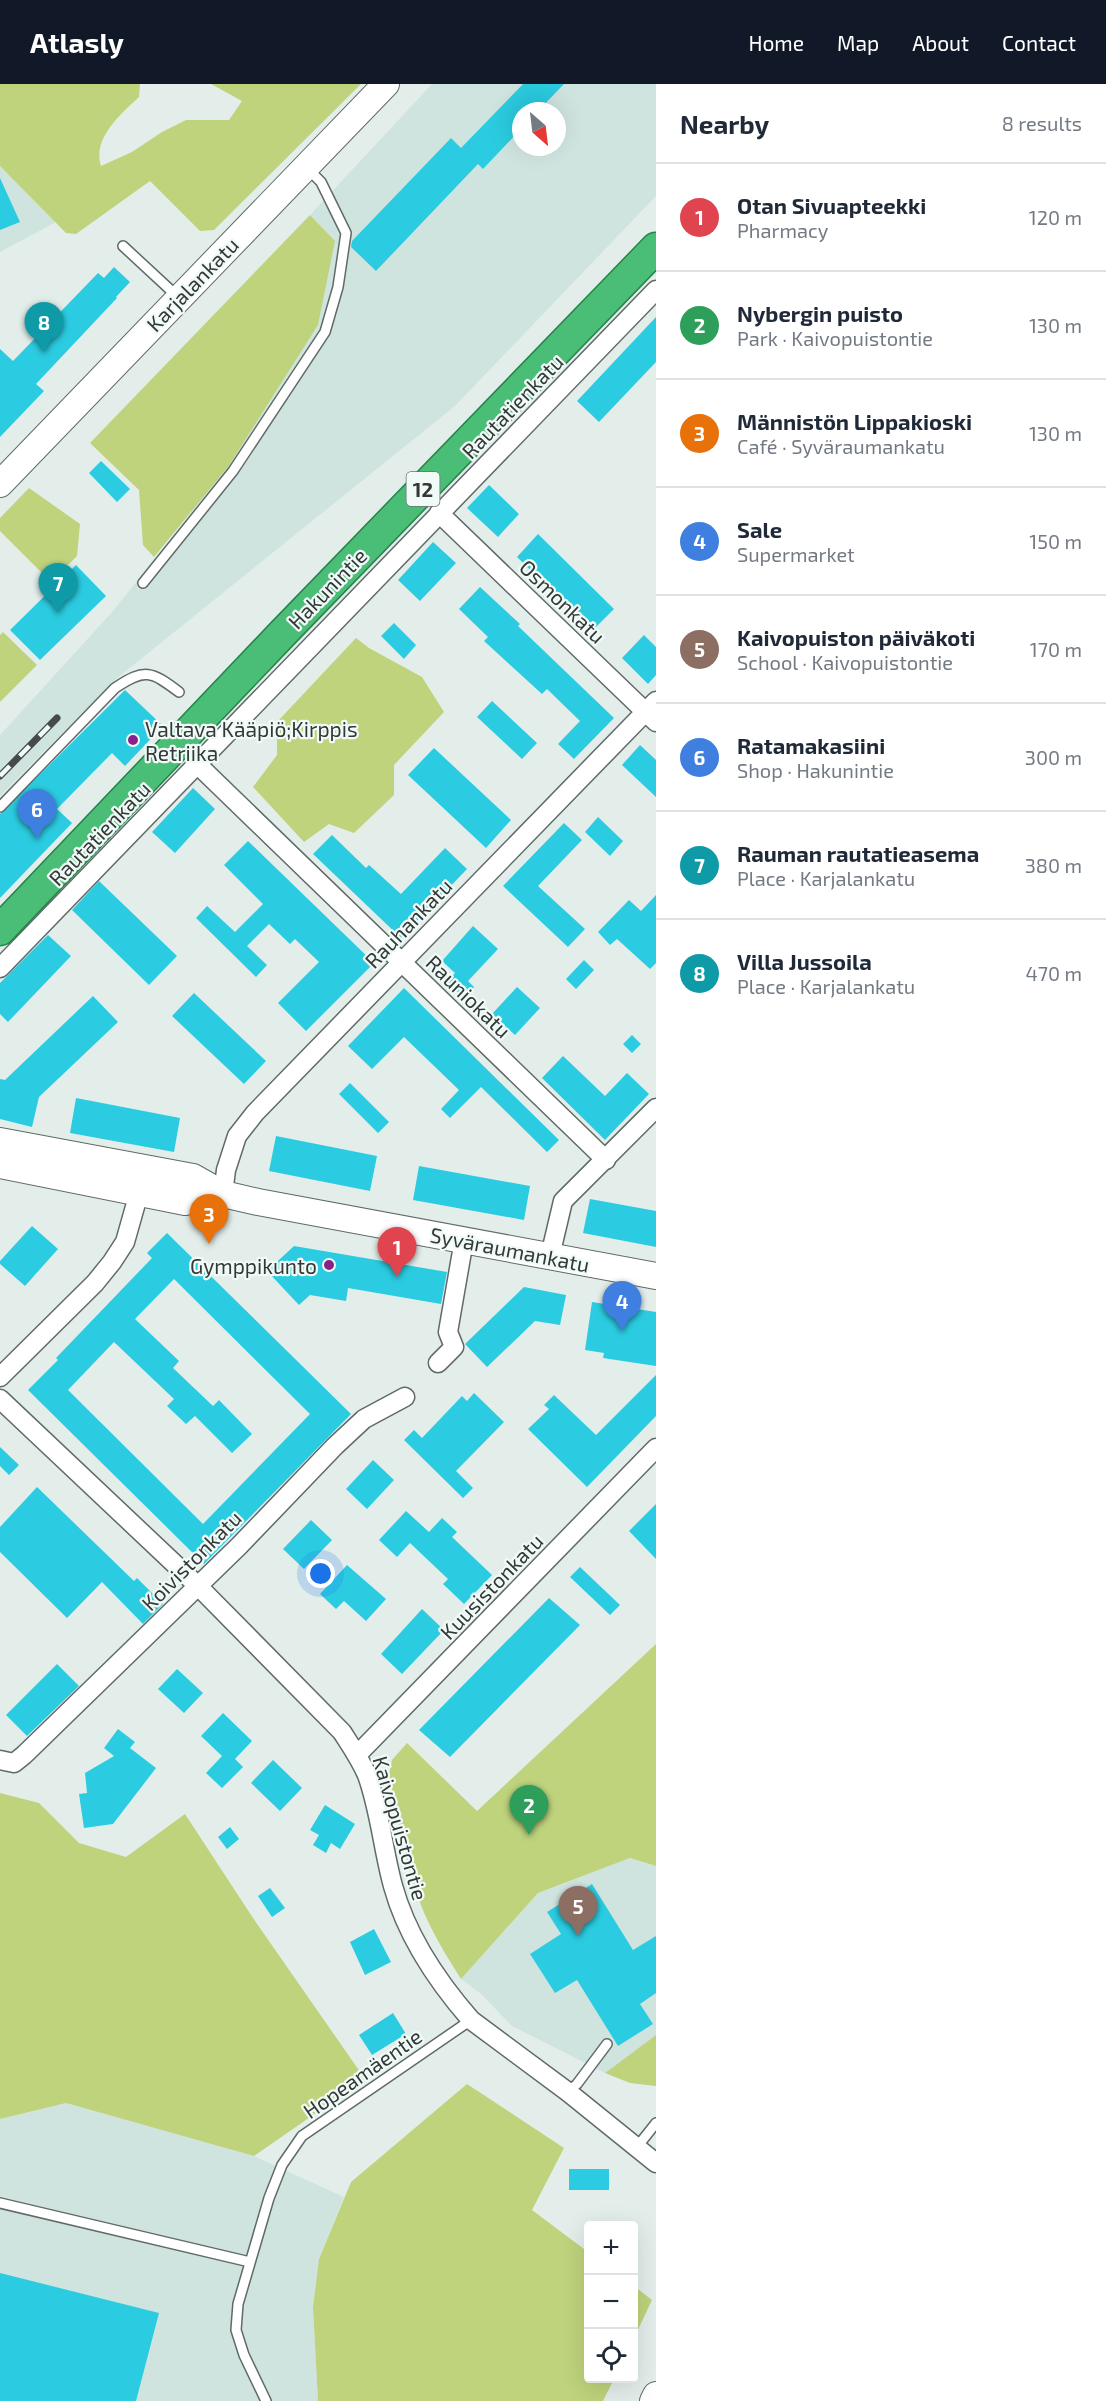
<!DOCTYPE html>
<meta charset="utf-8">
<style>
body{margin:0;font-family:"Exo 2",sans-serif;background:#f2f2f3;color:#1f2937}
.controls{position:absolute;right:18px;bottom:18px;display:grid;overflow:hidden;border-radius:6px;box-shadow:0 6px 24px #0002}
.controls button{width:54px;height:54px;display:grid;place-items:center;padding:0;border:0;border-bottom:2px solid #e0e1e3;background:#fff;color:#1f2937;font:30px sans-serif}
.compass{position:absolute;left:512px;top:18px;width:54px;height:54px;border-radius:50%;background:#fff;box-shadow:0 6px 24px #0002;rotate:152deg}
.you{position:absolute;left:321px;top:1490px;width:21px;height:21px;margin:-15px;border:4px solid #fff;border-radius:50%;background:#1a73e8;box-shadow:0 0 0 9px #1a73e833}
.badge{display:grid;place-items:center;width:39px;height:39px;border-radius:50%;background:#111827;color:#fff;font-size:20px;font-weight:700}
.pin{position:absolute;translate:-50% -50px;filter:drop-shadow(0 2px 3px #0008)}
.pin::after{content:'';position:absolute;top:32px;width:21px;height:18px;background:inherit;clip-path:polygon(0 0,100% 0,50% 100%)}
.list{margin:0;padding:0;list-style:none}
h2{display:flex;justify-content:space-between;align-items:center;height:78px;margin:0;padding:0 24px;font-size:26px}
h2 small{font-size:20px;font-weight:400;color:#747a83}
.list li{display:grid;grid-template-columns:39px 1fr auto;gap:18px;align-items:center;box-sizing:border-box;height:108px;padding:0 24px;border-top:2px solid #e0e1e3}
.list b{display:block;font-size:22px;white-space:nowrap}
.list p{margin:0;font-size:20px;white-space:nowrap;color:#747a83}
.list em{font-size:20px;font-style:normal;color:#747a83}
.icon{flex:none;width:33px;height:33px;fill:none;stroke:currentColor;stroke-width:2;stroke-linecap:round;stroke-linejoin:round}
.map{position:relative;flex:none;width:656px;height:2317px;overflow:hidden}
header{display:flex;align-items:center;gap:36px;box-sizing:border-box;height:84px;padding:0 30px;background:#111827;color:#fff}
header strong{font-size:28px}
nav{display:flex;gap:33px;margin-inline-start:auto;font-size:21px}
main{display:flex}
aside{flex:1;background:#fff}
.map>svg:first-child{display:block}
.built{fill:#d0e4df;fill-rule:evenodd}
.green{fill:#bed37c}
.building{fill:#2bcce1;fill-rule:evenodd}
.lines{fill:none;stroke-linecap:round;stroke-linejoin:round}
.service-casing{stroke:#606a68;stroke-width:12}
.minor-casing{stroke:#606a68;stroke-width:21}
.secondary-casing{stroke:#606a68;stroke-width:28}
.trunk-casing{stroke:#258449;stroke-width:33}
.service{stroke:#fff;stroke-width:9}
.minor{stroke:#fff;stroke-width:18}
.secondary{stroke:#fff;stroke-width:26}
.trunk{stroke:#4abe76;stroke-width:30}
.rail-casing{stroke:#464b49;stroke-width:7}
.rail{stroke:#f0fbf8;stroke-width:4.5;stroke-dasharray:14;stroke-linecap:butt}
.poi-dot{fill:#88228a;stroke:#f0fbf8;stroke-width:2}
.labels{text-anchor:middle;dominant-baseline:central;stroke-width:4.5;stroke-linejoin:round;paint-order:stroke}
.shield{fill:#f0fbf8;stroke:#6c7271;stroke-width:1.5}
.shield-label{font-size:20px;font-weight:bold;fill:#343837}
.street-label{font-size:21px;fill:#343837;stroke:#f0fbf8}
.poi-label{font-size:21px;fill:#343837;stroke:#f0fbf8;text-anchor:start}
</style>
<header>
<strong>Atlasly</strong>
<nav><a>Home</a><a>Map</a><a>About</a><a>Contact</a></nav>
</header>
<main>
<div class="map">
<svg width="656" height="2317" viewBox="0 0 656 2317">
<rect width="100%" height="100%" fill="#e3eeeb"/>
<path class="built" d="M432,0H656V112L455,322L116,595L0,712V651L113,527L228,383L335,157L310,131ZM521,27H557V63H521Z
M0,82L56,138L0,168Z
M630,1774L656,1782V1951L605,1989L512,1942L481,1910L461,1895L538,1809Z
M66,2019L254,2072L344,2113L319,2175L313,2223L318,2317H0V2035Z"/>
<path class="green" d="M0,0H140L139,13C121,30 92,54 101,82L132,68L162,48L186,36H229L242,17L211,0H361L214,146L200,147L150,97L76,150L66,149L0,82Z
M310,131L335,157L318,241L228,383L154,473L143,461L139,406L90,359Z
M29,404L80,440L77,472L51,498L0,447V434Z
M3,548L37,581L0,618V551Z
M356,554L369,564L422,593L444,628L394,681V711L354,749L329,740L304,758L253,703L277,671V638Z
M656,1560V1782L630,1774L538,1809L461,1895C446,1871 431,1847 421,1821C405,1780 398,1733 389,1690L392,1676L407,1659L477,1727Z
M0,1709L39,1719L79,1759L126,1773L185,1730L253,1834L365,1995L254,2072L66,2019L0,2035Z
M656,1951V2002L630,1999L605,1989Z
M467,2000L564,2064L532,2126L588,2168V2294L614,2295L603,2317H318L313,2223L319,2175L351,2098Z
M634,2202L652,2216L634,2254Z"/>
<path class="building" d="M523,0H564L538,27H521V45L483,85L478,80L376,187L351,163L352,157L451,54L461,64Z
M0,94L20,138L0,146Z
M114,183L130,198L116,213L117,214L36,300L44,307L0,353V265L13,277L98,189L104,194Z
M656,233V278L599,338L577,317Z
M101,377L130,405L117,418L89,389Z
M489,401L519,430L498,453L467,424Z
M538,450L614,525L592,547L517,473Z
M433,458L456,479L420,517L398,496Z
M76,481L106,512L40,576L10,546Z
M480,503L520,540L518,542L614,634L574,675L558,660L580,637L547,605L542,610L484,557L488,553L459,525Z
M394,539L416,561L404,575L381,552Z
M644,551L656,563V591L648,600L622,574Z
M125,606L163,642L125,682L112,669L57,725L72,739L0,814V730Z
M492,617L537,659L522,675L477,633Z
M640,661L656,676V713L622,681Z
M434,664L511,736L486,764L408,691Z
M193,704L215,725L175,769L152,748Z
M598,733L623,757L610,772L585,748Z
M564,739L582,756L538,802L585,845L568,863L503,802Z
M332,751L366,784L369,781L401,810L445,764L467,785L401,854L313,770Z
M248,757L374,879L306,947L278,919L319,878L295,855L290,860L269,840L247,862L267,881L256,893L196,834L207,822L235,848L263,820L224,781Z
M99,797L177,872L149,901L72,826Z
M656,811V879L650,885L617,855L610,861L598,848L629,816L641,827Z
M473,842L498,865L468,897L474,903L464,914L446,898L455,889L442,877Z
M48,851L71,872L8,938L0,930V899Z
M584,876L594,886L576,905L566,895Z
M517,903L540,924L515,951L492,930Z
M404,904L559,1056L547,1068L481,1003L450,1034L441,1025L459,1006L404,953L372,985L348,962Z
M194,909L266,977L244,1000L172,932Z
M93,912L118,938L39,1013L32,1043L0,1035V995L5,996Z
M632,951L641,960L632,969L623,960Z
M563,972L605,1012L627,989L649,1010L605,1056L542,994Z
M350,999L389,1038L378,1049L339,1010Z
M76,1014L180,1034L174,1068L70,1049Z
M276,1052L377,1072L370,1107L269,1087Z
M419,1082L530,1102L524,1136L413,1116Z
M590,1115L656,1127V1163L583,1149Z
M32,1142L58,1165L25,1202L0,1180V1177Z
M167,1149L351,1330L204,1480L28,1306L58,1276L56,1274L152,1174L147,1169ZM174,1195L310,1330L203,1440L68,1306L114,1258L174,1315L167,1322L186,1340L195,1332L232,1369L252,1350L219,1316L213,1322L173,1284L179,1277L135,1235Z
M294,1162L447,1188L441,1220L348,1204L346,1217L310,1211L299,1221L267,1187Z
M524,1203L566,1211L560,1241L535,1237L487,1283L465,1260Z
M592,1218L656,1228V1282L603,1274L604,1269L585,1266Z
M656,1291V1332L587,1403L528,1345L549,1325L544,1321L554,1311L596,1351Z
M474,1309L504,1338L456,1387L473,1404L463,1414L404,1356L414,1346L422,1354L462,1312L467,1317Z
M0,1363L19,1381L9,1391L0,1382Z
M373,1376L394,1396L367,1425L346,1405Z
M37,1403L134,1497L137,1494L163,1520L143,1540L102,1498L67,1534L0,1468V1443Z
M656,1420V1475L629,1447Z
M406,1427L429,1448L442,1434L457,1448L452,1453L492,1491L464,1520L443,1500L448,1495L410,1459L397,1473L379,1456Z
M311,1436L332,1456L304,1485L283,1465Z
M347,1481L386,1515L366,1537L344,1517L336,1525L320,1510Z
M580,1483L620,1521L610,1531L570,1493Z
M549,1514L580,1541L450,1673L419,1646Z
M422,1525L444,1546L402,1590L381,1570Z
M57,1580L79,1602L27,1652L6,1631Z
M177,1585L203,1609L184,1629L158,1605Z
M223,1629L252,1657L235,1675L243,1683L222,1704L206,1689L222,1672L201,1652Z
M118,1645L135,1658L130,1664L156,1684L113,1740L84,1744L79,1710L87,1709L85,1689L114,1672L104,1664Z
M273,1676L302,1704L280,1727L251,1699Z
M325,1721L355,1740L340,1765L331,1759L326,1769L313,1761L319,1751L310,1746Z
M230,1743L239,1755L227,1765L218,1753Z
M592,1800L633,1866L656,1852V1909L640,1920L653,1940L618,1962L577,1896L555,1909L530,1870L561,1850L547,1828Z
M270,1804L285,1824L272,1833L258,1812Z
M374,1845L391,1878L365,1891L350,1858Z
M393,1929L406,1950L372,1971L359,1951Z
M569,2085H609V2106H569Z
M0,2189L159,2229L136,2317H0Z"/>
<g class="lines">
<defs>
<path id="service" d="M123,162L178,213
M143,499L233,387L325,248L338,203L346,149L321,98L308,85
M0,723L115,604C145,584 151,587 179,608
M568,2008L577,2000L607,1960
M637,2063L656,2039
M0,2119L250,2178
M266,2317L244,2271L236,2246L238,2220L269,2114L282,2081L302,2052L471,1936"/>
<path id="minor" d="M439,429L656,638
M197,680L606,1076
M0,884L656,206
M223,1110L226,1086L237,1052L255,1029L656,617
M550,1172L563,1117L656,1024
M438,1279L454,1263L448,1248L464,1156
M0,1293L95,1199L112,1178L125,1158L142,1098
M0,1315L198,1502L342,1648C351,1662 360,1675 367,1691C380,1727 383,1766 393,1802C407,1853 437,1897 471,1936L568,2008L656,2079
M357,1671L656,1364
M0,1676L14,1679L24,1671L239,1462L335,1362L364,1335L405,1313"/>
<path id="secondary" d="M0,400L386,0
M0,1057L193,1093L223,1110L258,1118L656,1192
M0,1081L185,1118L223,1110
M653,2317L656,2311"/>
<path id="trunk" d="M0,846L282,550L656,164"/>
</defs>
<use href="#service" class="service-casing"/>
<use href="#minor" class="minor-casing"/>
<use href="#secondary" class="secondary-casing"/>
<use href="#trunk" class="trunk-casing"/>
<use href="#service" class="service"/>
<use href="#minor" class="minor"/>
<use href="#secondary" class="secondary"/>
<use href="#trunk" class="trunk"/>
<defs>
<path id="rail" d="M0,692L57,634"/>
</defs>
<use href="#rail" class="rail-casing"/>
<use href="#rail" class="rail"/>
</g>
<g class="poi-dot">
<circle cx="133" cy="656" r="6"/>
<circle cx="329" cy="1181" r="6"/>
</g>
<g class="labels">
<rect class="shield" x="406.5" y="388" width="33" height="34" rx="4.5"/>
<g class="shield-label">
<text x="423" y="405">12</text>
</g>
<g class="street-label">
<text transform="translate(192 200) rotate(-46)">Karjalankatu</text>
<text transform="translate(512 322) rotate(-46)">Rautatienkatu</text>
<text transform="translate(327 504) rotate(-46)">Hakunintie</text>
<text transform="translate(563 517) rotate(44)">Osmonkatu</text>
<text transform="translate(99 749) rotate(-46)">Rautatienkatu</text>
<text transform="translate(408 839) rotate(-46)">Rauhankatu</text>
<text transform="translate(469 912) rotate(44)">Rauniokatu</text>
<text transform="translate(510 1165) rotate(11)">Syväraumankatu</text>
<text transform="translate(191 1476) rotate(-45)">Koivistonkatu</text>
<text transform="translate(491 1502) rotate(-46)">Kuusistonkatu</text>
<text transform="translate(401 1744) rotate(74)">Kaivopuistontie</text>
<text transform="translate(362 1989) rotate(-35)">Hopeamäentie</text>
</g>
<g class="poi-label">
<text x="145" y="644">Valtava Kääpiö;Kirppis<tspan x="145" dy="24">Retriika</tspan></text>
<text x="317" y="1181" text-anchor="end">Gymppikunto</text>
</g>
</g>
</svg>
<div class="controls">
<button>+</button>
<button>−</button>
<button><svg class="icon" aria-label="locate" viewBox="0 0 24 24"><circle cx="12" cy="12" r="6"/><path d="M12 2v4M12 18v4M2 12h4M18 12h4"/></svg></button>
</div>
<svg class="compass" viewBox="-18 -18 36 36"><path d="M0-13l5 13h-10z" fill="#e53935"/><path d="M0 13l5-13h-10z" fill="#747a83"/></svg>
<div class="you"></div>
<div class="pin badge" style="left:397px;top:1193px;background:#e0444e">1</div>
<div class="pin badge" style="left:529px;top:1751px;background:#2e9e5b">2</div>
<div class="pin badge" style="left:209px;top:1160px;background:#e8710a">3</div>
<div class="pin badge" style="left:622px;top:1247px;background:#3f7fe0">4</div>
<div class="pin badge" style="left:578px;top:1852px;background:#8d6e63">5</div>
<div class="pin badge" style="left:37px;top:755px;background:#3f7fe0">6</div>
<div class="pin badge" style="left:58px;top:529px;background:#0f9aa8">7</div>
<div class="pin badge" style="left:44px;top:268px;background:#0f9aa8">8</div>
</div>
<aside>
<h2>Nearby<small>8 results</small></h2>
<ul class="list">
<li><span class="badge" style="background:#e0444e">1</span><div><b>Otan Sivuapteekki</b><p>Pharmacy</p></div><em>120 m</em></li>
<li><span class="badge" style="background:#2e9e5b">2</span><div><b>Nybergin puisto</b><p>Park · Kaivopuistontie</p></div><em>130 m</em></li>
<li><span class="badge" style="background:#e8710a">3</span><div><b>Männistön Lippakioski</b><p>Café · Syväraumankatu</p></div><em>130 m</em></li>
<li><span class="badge" style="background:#3f7fe0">4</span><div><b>Sale</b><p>Supermarket</p></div><em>150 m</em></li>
<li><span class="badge" style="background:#8d6e63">5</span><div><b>Kaivopuiston päiväkoti</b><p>School · Kaivopuistontie</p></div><em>170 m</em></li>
<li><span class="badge" style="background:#3f7fe0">6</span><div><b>Ratamakasiini</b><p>Shop · Hakunintie</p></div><em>300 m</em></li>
<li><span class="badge" style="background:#0f9aa8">7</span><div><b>Rauman rautatieasema</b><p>Place · Karjalankatu</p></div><em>380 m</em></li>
<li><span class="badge" style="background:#0f9aa8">8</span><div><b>Villa Jussoila</b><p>Place · Karjalankatu</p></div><em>470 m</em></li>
</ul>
</aside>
</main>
